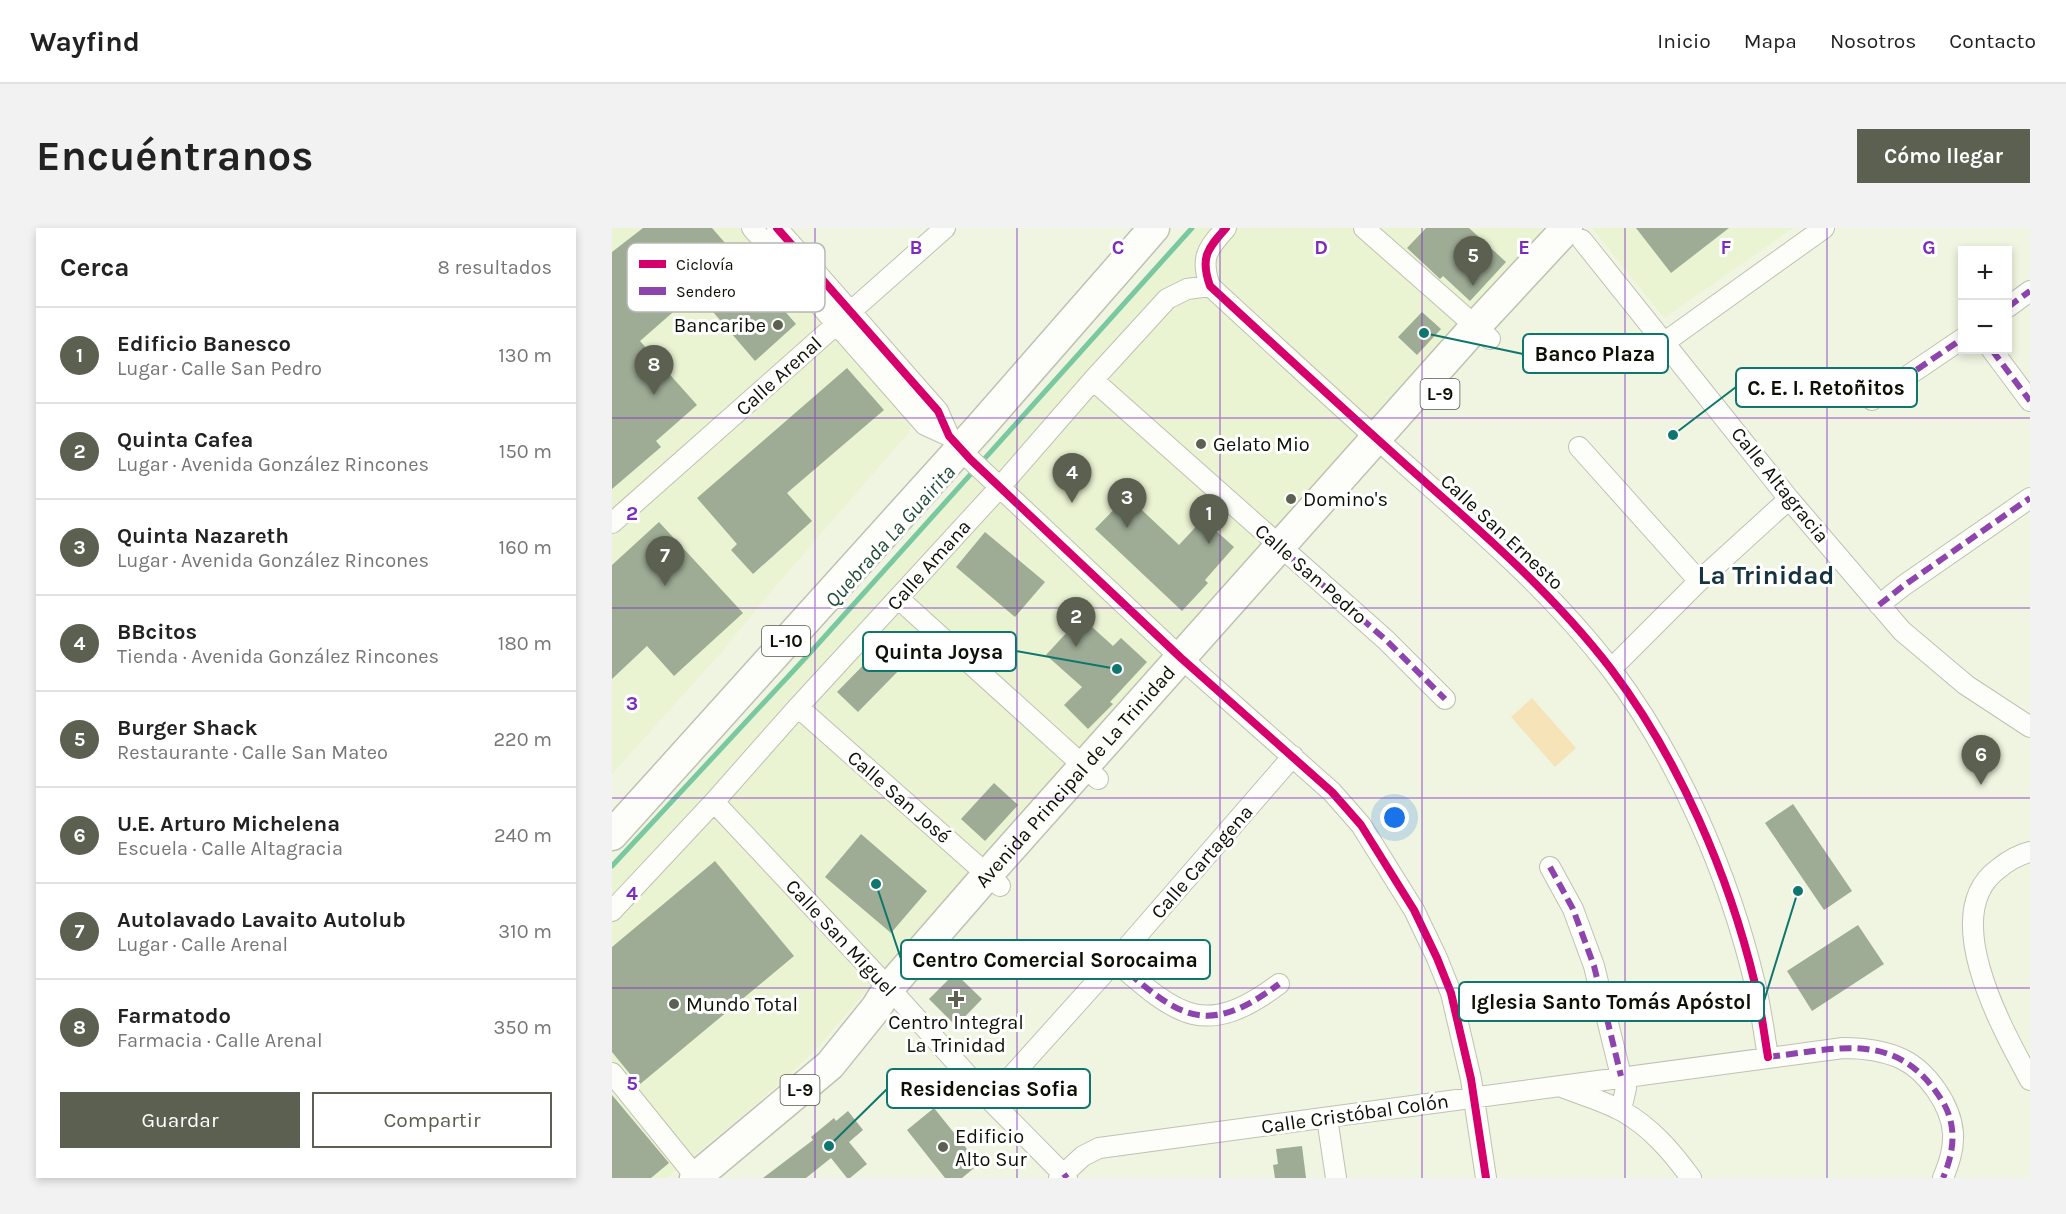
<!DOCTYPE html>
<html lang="es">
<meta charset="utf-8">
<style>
body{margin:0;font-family:Karla,sans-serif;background:#f2f2f2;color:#222}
.controls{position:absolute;right:18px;top:18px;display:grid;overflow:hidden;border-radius:0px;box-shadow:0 3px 9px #0003}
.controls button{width:54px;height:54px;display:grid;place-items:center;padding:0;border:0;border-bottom:2px solid #e0e0e0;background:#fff;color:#222;font:30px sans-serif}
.you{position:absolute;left:783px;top:590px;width:21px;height:21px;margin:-15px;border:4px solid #fff;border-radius:50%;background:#1a73e8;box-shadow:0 0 0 9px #1a73e833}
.badge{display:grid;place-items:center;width:39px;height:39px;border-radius:50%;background:#5c6051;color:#fff;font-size:20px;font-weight:700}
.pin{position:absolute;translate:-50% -50px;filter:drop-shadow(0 2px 3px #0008)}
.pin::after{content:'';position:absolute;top:32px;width:21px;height:18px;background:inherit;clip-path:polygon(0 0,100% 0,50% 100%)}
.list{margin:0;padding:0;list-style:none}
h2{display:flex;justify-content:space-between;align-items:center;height:78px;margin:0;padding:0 24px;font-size:26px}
h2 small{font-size:20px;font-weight:400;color:#767676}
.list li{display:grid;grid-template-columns:39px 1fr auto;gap:18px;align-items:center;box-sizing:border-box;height:96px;padding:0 24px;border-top:2px solid #e0e0e0}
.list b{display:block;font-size:22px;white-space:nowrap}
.list p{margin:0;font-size:20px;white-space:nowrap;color:#767676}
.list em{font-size:20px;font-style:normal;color:#767676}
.actions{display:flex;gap:12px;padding:18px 24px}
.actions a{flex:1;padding:14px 0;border:2px solid #5c6051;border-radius:0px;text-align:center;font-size:21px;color:#5c6051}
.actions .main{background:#5c6051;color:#fff}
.map{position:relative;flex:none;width:1418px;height:950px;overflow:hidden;border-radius:0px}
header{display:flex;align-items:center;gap:36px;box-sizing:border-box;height:84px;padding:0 30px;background:#fff;border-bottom:2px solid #e0e0e0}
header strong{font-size:28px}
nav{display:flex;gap:33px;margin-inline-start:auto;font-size:21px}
.intro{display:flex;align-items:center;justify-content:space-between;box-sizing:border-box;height:144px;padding:0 36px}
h1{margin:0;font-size:42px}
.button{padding:15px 27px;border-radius:0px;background:#5c6051;color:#fff;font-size:21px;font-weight:700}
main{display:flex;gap:36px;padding:0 36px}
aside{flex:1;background:#fff;border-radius:0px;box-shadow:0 3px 9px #0003}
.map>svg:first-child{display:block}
.built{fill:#eaf3d2}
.green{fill:#f6e3b8}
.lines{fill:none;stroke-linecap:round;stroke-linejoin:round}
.stream{stroke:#79c8a0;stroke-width:5}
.building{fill:#9eac95}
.street-casing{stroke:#bec2b2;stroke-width:22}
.primary-casing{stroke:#bec2b2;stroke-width:33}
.street{stroke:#fdfefa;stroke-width:20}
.primary{stroke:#fdfefa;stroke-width:30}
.quiet{stroke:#8e44ad;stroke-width:6;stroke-dasharray:12 6;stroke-linecap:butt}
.cycleway-casing{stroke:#fff;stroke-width:11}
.cycleway{stroke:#d6006c;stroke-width:8}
.grid{fill:none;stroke:#7b2cbf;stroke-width:1.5;stroke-opacity:0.55}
.poi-dot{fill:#5c6051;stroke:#fff;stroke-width:2}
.labels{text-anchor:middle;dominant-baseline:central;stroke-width:6;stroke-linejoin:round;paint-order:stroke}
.shield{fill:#fff;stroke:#56584f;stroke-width:1.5}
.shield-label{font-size:18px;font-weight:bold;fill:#0d1004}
.poi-label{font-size:20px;fill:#0d1004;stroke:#fff;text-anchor:start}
.street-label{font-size:20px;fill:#0d1004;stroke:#fff}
.water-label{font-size:21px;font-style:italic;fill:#214e39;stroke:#fff}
.district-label{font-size:26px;font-weight:bold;fill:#16343f;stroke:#fff}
.key{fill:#fff;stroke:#b6b7b4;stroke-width:1.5}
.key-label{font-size:16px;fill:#0d1004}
.grid-label{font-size:20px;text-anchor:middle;font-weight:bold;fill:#7b2cbf;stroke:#fff;stroke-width:6;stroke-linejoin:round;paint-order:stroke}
.leader{fill:none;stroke:#0f766e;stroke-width:2}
.callout-dot{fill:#0f766e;stroke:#fff;stroke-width:2}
.callout{fill:#fff;stroke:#0f766e;stroke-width:2}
.callout-label{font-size:21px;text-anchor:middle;font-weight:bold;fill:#0d1004}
</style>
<header>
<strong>Wayfind</strong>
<nav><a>Inicio</a><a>Mapa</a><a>Nosotros</a><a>Contacto</a></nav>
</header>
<div class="intro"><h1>Encuéntranos</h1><a class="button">Cómo llegar</a></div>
<main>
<aside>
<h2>Cerca<small>8 resultados</small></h2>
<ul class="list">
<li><span class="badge">1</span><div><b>Edificio Banesco</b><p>Lugar · Calle San Pedro</p></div><em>130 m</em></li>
<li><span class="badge">2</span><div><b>Quinta Cafea</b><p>Lugar · Avenida González Rincones</p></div><em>150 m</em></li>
<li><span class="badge">3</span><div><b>Quinta Nazareth</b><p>Lugar · Avenida González Rincones</p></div><em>160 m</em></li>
<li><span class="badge">4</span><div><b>BBcitos</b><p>Tienda · Avenida González Rincones</p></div><em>180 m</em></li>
<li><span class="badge">5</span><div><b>Burger Shack</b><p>Restaurante · Calle San Mateo</p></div><em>220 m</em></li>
<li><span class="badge">6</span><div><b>U.E. Arturo Michelena</b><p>Escuela · Calle Altagracia</p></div><em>240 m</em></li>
<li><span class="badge">7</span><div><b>Autolavado Lavaito Autolub</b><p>Lugar · Calle Arenal</p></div><em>310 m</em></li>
<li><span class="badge">8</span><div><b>Farmatodo</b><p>Farmacia · Calle Arenal</p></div><em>350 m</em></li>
</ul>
<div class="actions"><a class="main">Guardar</a><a>Compartir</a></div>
</aside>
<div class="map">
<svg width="1418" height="950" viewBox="0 0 1418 950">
<rect width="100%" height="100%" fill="#eff5e0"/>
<path class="built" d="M0,0H128L218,105L295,189L299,197L297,204L155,368L113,420L0,546Z
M579,0H930L927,6L679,288L343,661L205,820L163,860L55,950H0V639L61,578L198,422Z
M980,0H1181L1052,90Z"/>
<path class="green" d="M920,470L964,520L943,539L899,489Z"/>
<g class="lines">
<path class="stream" d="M0,638L197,426L580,0"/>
</g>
<path class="building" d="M31,0H100L184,96L143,133L84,64L28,113L85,177L44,213L49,219L0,261V24Z
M814,0H857L894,34L858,73L831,48L828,51L795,20Z
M1024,0H1117L1059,45Z
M810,84L829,101L805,127L786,109Z
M235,140L272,182L175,265L200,293L141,346L119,322L125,316L85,270Z
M515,268L567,317L591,291L622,319L593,352L596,355L570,383L483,301Z
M47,294L131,385L62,448L35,418L0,451V337Z
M373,304L433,354L403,389L344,339Z
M469,389L501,418L509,410L535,434L498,474L501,476L476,501L452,477L470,459L434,427Z
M273,415L294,435L246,484L225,464Z
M382,555L406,577L373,613L349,591Z
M1181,576L1240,663L1212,682L1153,595Z
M249,606L315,663L279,705L213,649Z
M103,633L182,728L27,857L0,824V719Z
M1246,697L1272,736L1200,783L1175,743Z
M343,745L370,771L344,798L317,771Z
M0,867L57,935L39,950H0Z
M322,880L367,936L350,950H333L295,902Z
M236,883L251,902L237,914L255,936L238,950H235L219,930L194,950H151L201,912L199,909L222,890L224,893Z
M690,918L694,950H663L661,937L666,936L664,921Z"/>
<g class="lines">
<defs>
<path id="street" d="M140,0L313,197L337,208
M165,0L326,183L337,208L359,232L569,430L720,564L749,597L802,682L825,730L839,765L859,851L874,950
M614,0C595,21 588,30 598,58C663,118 728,178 794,237C866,301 940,364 999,441C1067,531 1117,647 1143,756C1149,780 1152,805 1156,829
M752,0L878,111
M970,12L1177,271L1290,403L1354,457L1418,499
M1396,79L1418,63
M1053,114L1212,0
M1380,122L1418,173
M481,152L774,412L833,471
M1260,172L1350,111
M967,219L1087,353
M0,295L333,0
M287,371L486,551
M1267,377L1291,358L1418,270
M999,441L1087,353L1177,271
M186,479L388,658
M102,574L289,773L378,872L455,950
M1418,624C1405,627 1396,633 1386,641C1325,686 1391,802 1418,852
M938,639L961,681L982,738L1009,848L1014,860L1009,882
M0,683L102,574L186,479L388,259L481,152L555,71L575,61L598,58
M503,733C565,787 592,812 667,756
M0,845L84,949
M950,859C970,867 992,873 1010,883C1039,899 1060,924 1079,950
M378,872L503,733L681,528
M715,890L724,950
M447,950L471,928L487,920L1231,820C1252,820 1271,822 1290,831C1315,843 1339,877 1341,905C1342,921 1337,935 1331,950"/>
<g id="primary">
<path d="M0,607L368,199L542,0"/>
<path id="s1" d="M83,950L218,837L264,780L276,761L376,646L864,98L955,0"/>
</g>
</defs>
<use href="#street" class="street-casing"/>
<use href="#primary" class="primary-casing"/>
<use href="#street" class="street"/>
<use href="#primary" class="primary"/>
<path class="quiet" d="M1396,79L1418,63
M1380,122L1418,173
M1260,172L1350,111
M681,331L774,412L833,471
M1267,377L1291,358L1418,270
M938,639L961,681L982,738L1009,848
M503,733C565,787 592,812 667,756
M1156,829C1226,821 1284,801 1329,871C1346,897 1342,924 1331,950
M452,946L455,950"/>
<defs>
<path id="cycleway" d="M165,0L326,183L337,208L359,232L569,430L720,564L749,597L802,682L825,730L839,765L859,851L874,950
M614,0C595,21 588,30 598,58C663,118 728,178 794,237C866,301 940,364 999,441C1067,531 1117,647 1143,756C1149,780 1152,805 1156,829"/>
</defs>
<use href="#cycleway" class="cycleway-casing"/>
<use href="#cycleway" class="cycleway"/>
</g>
<path class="grid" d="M203,0V950M405,0V950M608,0V950M810,0V950M1013,0V950M1215,0V950M0,190H1418M0,380H1418M0,570H1418M0,760H1418"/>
<g class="poi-dot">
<circle cx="166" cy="97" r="6"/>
<circle cx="589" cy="216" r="6"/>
<circle cx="679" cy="271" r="6"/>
<path d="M341 762h6v6h6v6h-6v6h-6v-6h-6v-6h6z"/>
<circle cx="62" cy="776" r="6"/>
<circle cx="331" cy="919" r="6"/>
</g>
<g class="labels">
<g class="shield">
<rect x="808.5" y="151" width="39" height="30" rx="4.5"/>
<rect x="150" y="398" width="48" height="30" rx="4.5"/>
<rect x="168.5" y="847" width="39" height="30" rx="4.5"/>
</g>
<g class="shield-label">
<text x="828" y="166">L-9</text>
<text x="174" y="413">L-10</text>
<text x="188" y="862">L-9</text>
</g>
<g class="poi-label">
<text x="154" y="97" text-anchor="end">Bancaribe</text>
<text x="601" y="216">Gelato Mio</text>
<text x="691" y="271">Domino's</text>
<text x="74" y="776">Mundo Total</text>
<text x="344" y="794" text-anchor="middle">Centro Integral<tspan x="344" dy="23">La Trinidad</tspan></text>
<text x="343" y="908">Edificio<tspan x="343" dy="23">Alto Sur</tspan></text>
</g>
<g class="street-label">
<text transform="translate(167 148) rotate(-42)">Calle Arenal</text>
<text transform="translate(1168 257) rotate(51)">Calle Altagracia</text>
<text transform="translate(890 304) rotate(43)">Calle San Ernesto</text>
<text transform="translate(317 337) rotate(-48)">Calle Amana</text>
<text transform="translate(699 346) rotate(41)">Calle San Pedro</text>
<text stroke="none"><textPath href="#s1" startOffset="555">Avenida Principal de La Trinidad</textPath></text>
<text transform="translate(287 569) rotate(41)">Calle San José</text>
<text transform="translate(590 634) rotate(-49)">Calle Cartagena</text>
<text transform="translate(229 710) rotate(47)">Calle San Miguel</text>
<text transform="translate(743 886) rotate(-8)">Calle Cristóbal Colón</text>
</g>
<g class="water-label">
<text transform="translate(278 308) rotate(-48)">Quebrada La Guairita</text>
</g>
<g class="district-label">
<text x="1154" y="347">La Trinidad</text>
</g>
</g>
<rect x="15" y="15" width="198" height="69" rx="9" class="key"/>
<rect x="27" y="32" width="27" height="8" fill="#d6006c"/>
<rect x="27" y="59" width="27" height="8" fill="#8e44ad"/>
<g class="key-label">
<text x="64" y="42">Ciclovía</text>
<text x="64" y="69">Sendero</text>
</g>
<g class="grid-label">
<text x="304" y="26">B</text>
<text x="506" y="26">C</text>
<text x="709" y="26">D</text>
<text x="912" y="26">E</text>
<text x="1114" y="26">F</text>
<text x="1317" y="26">G</text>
<text x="20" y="292">2</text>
<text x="20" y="482">3</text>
<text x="20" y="672">4</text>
<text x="20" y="862">5</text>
</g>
<path class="leader" d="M812 105L911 126M1061 207L1124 159M505 441L404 423M264 656L289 731M1186 663L1152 773M217 918L275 861"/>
<g class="callout-dot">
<circle cx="812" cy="105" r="6"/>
<circle cx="1061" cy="207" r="6"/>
<circle cx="505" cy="441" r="6"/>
<circle cx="264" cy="656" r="6"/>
<circle cx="1186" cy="663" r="6"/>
<circle cx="217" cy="918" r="6"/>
</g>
<g class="callout">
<rect x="911" y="106" width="145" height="39" rx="6"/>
<rect x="1124" y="140" width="181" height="39" rx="6"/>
<rect x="251" y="404" width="153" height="39" rx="6"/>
<rect x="289" y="712" width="309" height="39" rx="6"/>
<rect x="847" y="754" width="305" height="39" rx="6"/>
<rect x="275" y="841" width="203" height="39" rx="6"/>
</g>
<g class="callout-label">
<text x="983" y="133">Banco Plaza</text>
<text x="1214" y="167">C. E. I. Retoñitos</text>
<text x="327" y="431">Quinta Joysa</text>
<text x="443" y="739">Centro Comercial Sorocaima</text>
<text x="999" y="781">Iglesia Santo Tomás Apóstol</text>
<text x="377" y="868">Residencias Sofia</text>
</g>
</svg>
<div class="controls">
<button>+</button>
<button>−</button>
</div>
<div class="you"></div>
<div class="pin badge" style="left:597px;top:316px">1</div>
<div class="pin badge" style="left:464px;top:419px">2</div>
<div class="pin badge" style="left:515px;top:300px">3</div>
<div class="pin badge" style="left:460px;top:275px">4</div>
<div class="pin badge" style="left:861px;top:58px">5</div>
<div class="pin badge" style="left:1369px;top:557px">6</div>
<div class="pin badge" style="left:53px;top:358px">7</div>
<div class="pin badge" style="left:42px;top:167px">8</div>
</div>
</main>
